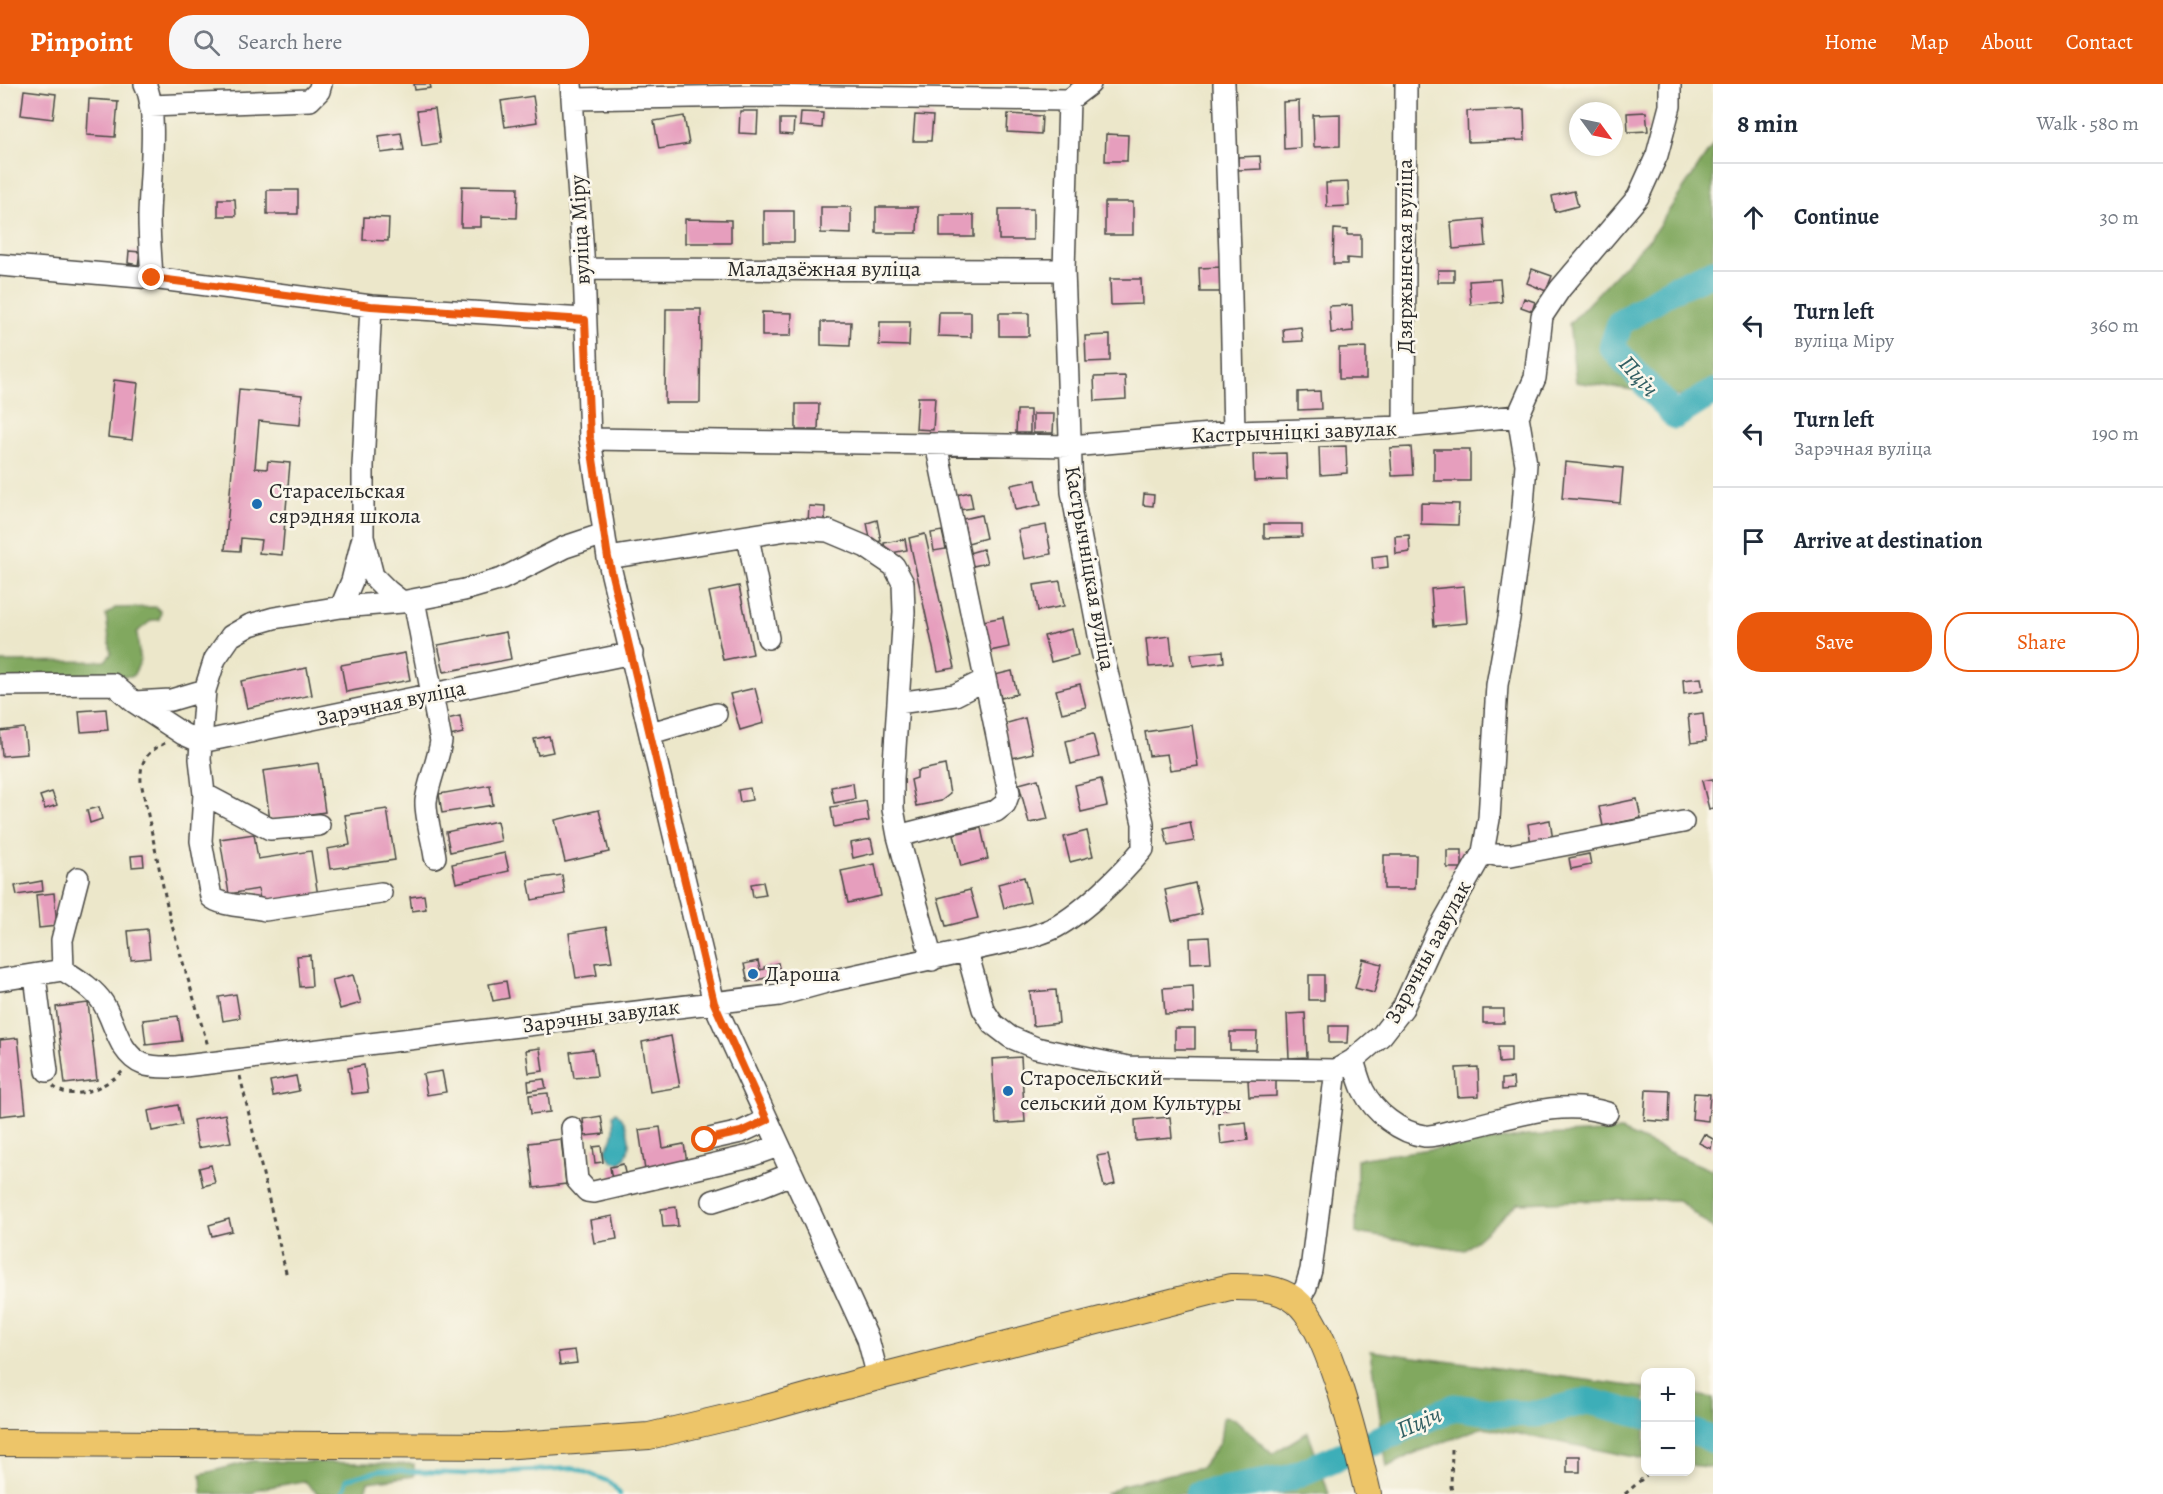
<!DOCTYPE html>
<meta charset="utf-8">
<style>
body{margin:0;font-family:Alegreya,serif;background:#f6f6f7;color:#1f2937}
.controls{position:absolute;right:18px;bottom:18px;display:grid;overflow:hidden;border-radius:12px;box-shadow:0 3px 9px #0003}
.controls button{width:54px;height:54px;display:grid;place-items:center;padding:0;border:0;border-bottom:2px solid #e0e1e3;background:#fff;color:#1f2937;font:30px sans-serif}
.compass{position:absolute;left:1569px;top:18px;width:54px;height:54px;border-radius:50%;background:#fff;box-shadow:0 3px 9px #0003;rotate:123deg}
.stop{position:absolute;width:18px;height:18px;margin:-14px;border:4px solid #ea580c;border-radius:50%;background:#fff}
.stop.end{background:#ea580c;border-color:#fff;box-shadow:0 2px 6px #0008}
.list{margin:0;padding:0;list-style:none}
h2{display:flex;justify-content:space-between;align-items:center;height:78px;margin:0;padding:0 24px;font-size:26px}
h2 small{font-size:20px;font-weight:400;color:#747a83}
.list li{display:grid;grid-template-columns:39px 1fr auto;gap:18px;align-items:center;box-sizing:border-box;height:108px;padding:0 24px;border-top:2px solid #e0e1e3}
.list b{display:block;font-size:22px;white-space:nowrap}
.list p{margin:0;font-size:20px;white-space:nowrap;color:#747a83}
.list em{font-size:20px;font-style:normal;color:#747a83}
.actions{display:flex;gap:12px;padding:18px 24px}
.actions a{flex:1;padding:14px 0;border:2px solid #ea580c;border-radius:24px;text-align:center;font-size:21px;color:#ea580c}
.actions .main{background:#ea580c;color:#fff}
.icon{flex:none;width:33px;height:33px;fill:none;stroke:currentColor;stroke-width:2;stroke-linecap:round;stroke-linejoin:round}
.map{position:relative;flex:none;width:1713px;height:1410px;overflow:hidden}
header{display:flex;align-items:center;gap:36px;box-sizing:border-box;height:84px;padding:0 30px;background:#ea580c;color:#fff}
header strong{font-size:28px}
nav{display:flex;gap:33px;margin-inline-start:auto;font-size:21px}
.search{width:420px;height:54px;background:#f6f6f7;display:flex;align-items:center;gap:15px;box-sizing:border-box;padding:0 21px;border-radius:24px;color:#747a83;font-size:22px}
main{display:flex}
aside{flex:1;background:#fff}
.map>svg:first-child{display:block}
.forest{fill:#81a85f;stroke:#566a45;stroke-width:1.5}
.water{fill:#3daeb8;stroke:#346c72;stroke-width:1.5}
.lines{fill:none;stroke-linecap:round;stroke-linejoin:round}
.stream{stroke:#3daeb8;stroke-width:4.5}
.river{stroke:#3daeb8;stroke-width:27}
.building{fill:#e69ebd}
.minor-casing{stroke:#484743;stroke-width:24}
.major-casing{stroke:#484743;stroke-width:28}
.path{stroke:#484743;stroke-width:3;stroke-dasharray:4.5 4.5;stroke-linecap:butt}
.minor{stroke:#fff;stroke-width:21}
.major{stroke:#edc569;stroke-width:26}
.route{stroke:#ea580c;stroke-width:8}
.poi-dot{fill:#1f6fb2;stroke:#fbf7ec;stroke-width:2}
.labels{text-anchor:middle;dominant-baseline:central;stroke-width:5;stroke-linejoin:round;paint-order:stroke}
.street-label{font-size:22px;fill:#2b2b2b;stroke:#fbf7ec}
.poi-label{font-size:22px;fill:#2b2b2b;stroke:#fbf7ec;text-anchor:start}
.water-label{font-size:24px;font-style:italic;fill:#325f63;stroke:#fbf7ec}
</style>
<header>
<strong>Pinpoint</strong>
<div class="search"><svg class="icon" aria-label="search" viewBox="0 0 24 24"><circle cx="10" cy="10" r="6"/><path d="M15 15l6 6"/></svg>Search here</div>
<nav><a>Home</a><a>Map</a><a>About</a><a>Contact</a></nav>
</header>
<main>
<div class="map">
<svg width="1713" height="1410" viewBox="0 0 1713 1410">
<rect width="100%" height="100%" fill="#fbf7ec"/>
<filter id="ink" filterUnits="userSpaceOnUse"><feTurbulence type="fractalNoise" baseFrequency=".0167" numOctaves="2"/><feDisplacementMap in="SourceGraphic" scale="12" xChannelSelector="R" yChannelSelector="G"/><feConvolveMatrix kernelMatrix="1 2 1 2 8 2 1 2 1" color-interpolation-filters="sRGB"/></filter>
<filter id="wash" filterUnits="userSpaceOnUse"><feTurbulence type="fractalNoise" baseFrequency=".008" numOctaves="4" result="noise"/><feDisplacementMap in="SourceGraphic" scale="24" xChannelSelector="R" yChannelSelector="G"/><feGaussianBlur stdDeviation="1.35" result="paint"/><feColorMatrix in="noise" values="0 0 0 0 0 0 0 0 0 0 0 0 0 0 0 0 0 1.4 0 .05"/><feComposite in="paint" operator="in"/></filter>
<g filter="url(#wash)">
<rect width="100%" height="100%" fill="#ece7ca"/>
<path class="forest" d="M1713,61V317L1576,298L1569,240L1651,153Z
M156,523L161,528L159,536H152L137,548L140,578L133,592L0,596V578L105,577L111,570L106,531L115,524Z
M1621,1047L1711,1086L1713,1083V1145L1678,1116H1610L1518,1119L1465,1166L1356,1149L1357,1075L1527,1052Z
M1371,1267L1645,1304V1375L1483,1343L1410,1371L1387,1383Z
M1691,1310L1713,1314V1384L1691,1381Z
M1223,1333L1235,1335L1272,1370L1308,1348L1329,1410H1106L1122,1401L1202,1383L1220,1358Z
M252,1377L414,1380V1392L368,1398L364,1410H318L304,1397L258,1405L252,1410H202L201,1390Z"/>
<path class="water" d="M616,1028C627,1037 634,1061 625,1074C618,1085 607,1075 606,1065C615,1054 615,1045 613,1031Z"/>
<g class="lines">
<path class="stream" d="M342,1410L347,1395L381,1386L466,1390L575,1384L610,1398L620,1410"/>
<path class="river" d="M1713,188L1671,206L1620,239L1612,263L1675,332L1713,308
M1690,1347L1713,1356
M1198,1410L1289,1394L1454,1323L1498,1329L1537,1330L1588,1317L1646,1332"/>
</g>
<g id="blocks">
<path class="building" d="M414,0H430L431,4L415,6Z
M24,6L56,10L53,35L21,31Z
M533,12L537,38L505,43L501,17Z
M89,15L118,17L115,53L87,51Z
M1299,17L1300,64L1284,65L1283,18Z
M435,25L440,59L422,62L417,27Z
M1524,25L1525,56L1468,58L1467,27Z
M740,27H758L757,50L739,49Z
M801,28L823,29L822,44L800,42Z
M1646,28L1648,47L1628,48L1627,29Z
M1008,30L1042,32L1041,50L1007,48Z
M1340,30V62L1314,63L1313,31Z
M915,31L933,32L931,57H913Z
M684,32L689,60L659,65L654,37Z
M780,35H794L793,51L780,50Z
M401,49L404,66L381,69L379,52Z
M1106,50L1128,51L1127,77H1105Z
M1260,72L1261,85L1238,86V73Z
M1348,98L1349,122L1327,123L1326,99Z
M462,102L518,103L517,134L481,133V143H461Z
M267,106H298V130H267Z
M1574,107L1578,122L1555,128L1552,112Z
M218,115H235L236,132H218Z
M1105,118H1133V151H1105Z
M821,123H851V150L821,149Z
M876,123H918L917,149H876Z
M999,125H1033V156H999Z
M764,127H794V158H764Z
M940,131H974V153H940Z
M364,133L389,134L388,157L363,156Z
M685,135L731,136V159H685Z
M1484,135L1486,162L1453,165L1451,138Z
M1334,145L1348,146L1347,151H1361V175L1347,174V180H1333Z
M129,167L140,168L138,181L128,179Z
M1222,183V208H1200L1199,184Z
M1532,185L1552,192L1546,207L1527,199Z
M1438,186H1454V198H1438Z
M1110,195H1141L1142,220L1111,221Z
M1500,195L1502,218L1471,221L1469,197Z
M1524,214L1535,218L1532,227L1521,223Z
M1352,221L1353,247L1331,249L1329,222Z
M666,225H701L700,319H665Z
M762,228L792,229L791,252H762Z
M939,228H971V253L938,252Z
M999,229H1029V252H999Z
M821,238H851L850,262L821,261Z
M880,238H910L909,262L879,261Z
M1301,243L1303,257L1284,258L1283,245Z
M1110,251V277L1086,278L1085,252Z
M1366,263V295H1339V264Z
M1125,292L1126,315L1095,317L1094,293Z
M114,296L138,299L132,356L108,353Z
M239,305L302,311L300,341L259,337L255,384L267,385L268,377L290,379L282,471L259,469L261,456L241,454L240,467L225,466Z
M1320,307L1321,325L1298,326V308Z
M918,313H935L933,346L916,345Z
M796,320H819L818,346H796Z
M1017,326H1030V349H1016Z
M1033,330H1054L1053,349H1033Z
M1346,362L1347,389L1320,391L1319,363Z
M1411,363L1413,391L1392,392L1390,364Z
M1434,365H1470V397H1434Z
M1286,369L1287,396L1254,397L1253,370Z
M1565,378L1623,384L1620,419L1562,414Z
M1036,396L1041,421L1015,426L1011,401Z
M970,408L973,424L959,426L956,411Z
M1144,410L1154,411L1153,422L1143,421Z
M1421,419L1459,420L1458,441L1421,440Z
M809,422L825,423V440L808,439Z
M981,431L986,454L968,459L963,435Z
M877,436L881,457L871,459L867,439Z
M1264,440H1302V453L1264,454Z
M1046,441L1051,470L1024,475L1018,446Z
M942,447L946,465L934,467L931,449Z
M925,450L955,584L938,587L909,454Z
M1409,451L1410,468L1396,470L1395,452Z
M905,455L907,466L886,470L884,459Z
M983,465L987,479L973,482L969,469Z
M1387,471L1388,483L1373,485L1372,473Z
M1060,497L1064,522L1038,527L1034,501Z
M739,502L753,570L723,576L709,508Z
M1464,502L1467,539L1434,542L1431,505Z
M1003,533L1009,563L990,567L983,537Z
M1072,545L1078,571L1051,578L1044,552Z
M506,548L511,575L444,588L438,561Z
M1170,552L1173,581L1149,583L1146,555Z
M1223,567L1224,578L1193,582L1191,570Z
M405,569L410,596L346,608L341,581Z
M307,584L312,611L247,624L241,597Z
M1012,587L1017,610L1001,614L995,591Z
M1701,594L1703,607L1684,610L1683,596Z
M1080,600L1086,623L1062,629L1056,606Z
M755,604L764,639L740,646L730,610Z
M106,625L108,646L81,648L79,627Z
M1703,629L1706,657L1691,659L1688,631Z
M460,632L463,649L450,652L447,635Z
M1025,634L1033,669L1012,674L1004,640Z
M1192,641L1198,682L1170,686L1167,670L1149,672L1145,648Z
M24,644L27,670L2,672L0,647Z
M1093,650L1099,673L1071,680L1066,657Z
M549,652L553,668L538,671L534,655Z
M318,679L325,728L270,736L263,687Z
M945,681L950,710L941,717L916,722L911,696L917,694V687Z
M1038,695L1048,735L1029,739L1019,700Z
M1101,695L1107,722L1081,728L1075,701Z
M1713,695V724L1709,725L1702,697Z
M853,699L855,715L834,719L831,703Z
M490,701L493,721L442,729L439,710Z
M750,704L752,716L740,718L738,706Z
M52,708L57,721L45,725L40,712Z
M1637,715L1641,734L1603,742L1599,723Z
M866,717L869,737L834,743L831,723Z
M99,723L102,735L90,739L87,726Z
M387,725L395,776L330,785L327,765L350,761L345,731Z
M599,726L609,768L565,778L555,736Z
M1550,736L1553,757L1531,761L1528,740Z
M497,737L501,757L450,768L446,748Z
M1190,738L1194,757L1168,762L1164,744Z
M981,744L988,775L961,782L954,750Z
M1087,747L1093,772L1070,778L1064,753Z
M254,750L258,775L311,767L318,812L261,820L258,805L229,810L220,755Z
M871,755L874,769L853,774L850,759Z
M1447,766H1462V784H1447Z
M505,769L509,787L456,799L452,780Z
M1589,770L1591,781L1571,785L1569,774Z
M143,771L144,782L132,783L131,772Z
M1384,771H1416L1415,805H1384Z
M875,780L881,812L848,819L841,787Z
M562,791L565,810L532,816L528,796Z
M1024,793L1030,818L1004,824L998,800Z
M42,797L43,807L17,811L15,802Z
M763,798L766,811L753,813L751,800Z
M1195,799L1202,830L1172,837L1165,806Z
M970,806L978,834L946,842L938,814Z
M54,809L57,842L39,844L36,811Z
M424,811L426,825L412,827L410,813Z
M606,843L612,877L595,879L597,891L576,894L569,849Z
M147,845L150,874L131,876L128,847Z
M1209,853L1211,878L1191,879L1190,854Z
M310,871L312,902L300,903L297,872Z
M1363,875L1382,880L1374,909L1355,904Z
M758,877L760,886L764,885V883L778,879L781,894L767,897L766,894L748,898L744,880Z
M353,891L361,919L340,925L332,896Z
M1309,891H1324V916H1309Z
M506,897L509,914L493,917L489,900Z
M1193,902L1194,929L1165,930L1163,904Z
M1056,906L1059,939L1033,942L1030,908Z
M236,910L240,934L223,937L219,913Z
M88,919L97,996L65,1000L56,923Z
M1483,925H1504V939H1483Z
M1305,929L1307,973L1289,974L1287,930Z
M178,932L182,957L146,961L143,936Z
M1329,942H1348L1347,959H1329Z
M1175,944H1195V965H1175Z
M1230,948H1257L1256,966H1230Z
M671,952L680,1003L650,1008L642,958Z
M18,954L26,1029L0,1032V956Z
M1498,963H1511V978L1499,979Z
M540,964L543,987L529,989L526,966Z
M593,965L597,992L574,994L570,968Z
M1021,973L1025,1038L996,1040L992,975Z
M364,981L368,1008L352,1010L348,984Z
M1478,983L1479,1012L1458,1013L1456,984Z
M442,987L446,1008L427,1011L423,990Z
M296,992L299,1007L273,1012L270,997Z
M1513,994L1514,1005L1502,1006V995Z
M544,995L546,1004L529,1007L528,997Z
M1276,995V1012L1249,1013L1248,996Z
M1646,1006L1670,1007L1669,1038L1644,1036Z
M548,1009L550,1028L531,1030L529,1011Z
M1694,1009L1710,1010L1708,1037L1692,1035Z
M1226,1014L1228,1025L1212,1028L1210,1017Z
M178,1021L182,1041L152,1047L148,1027Z
M225,1030L231,1058L198,1064L193,1036Z
M601,1032L604,1050L585,1052L583,1035Z
M1170,1033L1172,1054L1136,1057L1135,1036Z
M1246,1038L1248,1056L1221,1060L1219,1041Z
M660,1043L663,1064L684,1060L687,1079L645,1086L639,1046Z
M1704,1050L1713,1055L1711,1065L1699,1059Z
M561,1055L566,1100L534,1104L529,1059Z
M601,1062L603,1078L595,1079L593,1063Z
M1108,1070L1115,1100L1104,1103L1097,1072Z
M623,1080L626,1093L612,1096L610,1083Z
M211,1081L215,1099L203,1102L199,1084Z
M676,1123L678,1142L663,1143L661,1125Z
M613,1132L617,1155L594,1159L590,1136Z
M229,1135L232,1147L212,1152L209,1141Z
M575,1266L577,1279L560,1281L558,1268Z
M1567,1372H1580V1388H1567Z"/>
</g>
</g>
<g filter="url(#ink)">
<use href="#blocks" fill-opacity="0" stroke="#484743" stroke-width="1.5"/>
<g class="lines">
<defs>
<path id="minor" d="M145,0C159,27 149,101 149,134C149,154 151,174 152,194
M571,0L584,185L590,355L608,474L714,919L868,1255L878,1293
M1224,0L1230,169L1234,348
M573,15L750,12L1069,16
M1069,16L1090,0
M150,22L310,16L319,7L321,0
M0,181L152,194L371,222L585,235
M584,185L1064,186
M371,222L363,382V453L373,492L388,507L402,518
M1518,332L1535,294L1542,232L1560,205L1638,113L1657,71L1670,22V0
M1404,343L1406,0
M590,355L1071,362L1234,348L1404,343L1518,332
M604,450L565,463L502,495L464,506L402,518L341,523L274,534L250,541L231,552L215,575L205,606L201,658L632,569
M748,453L768,554
M608,474L793,445L828,447L866,463L894,482L903,499L904,528L893,694V725L898,752L932,876
M414,516L441,657C438,678 429,696 426,717C425,732 433,757 435,773
M341,523L352,497L362,457
M0,601L113,600L134,618L171,616L205,606
M134,618L183,650L201,658L200,675L204,710L270,745L319,741
M898,619L955,611L985,596
M651,649L716,630
M204,710L201,757L211,813C220,822 250,822 265,826L381,809
M898,752L996,727L1005,720L1009,709L936,360
M1483,768L1496,771H1511L1683,738
M967,868L983,925L993,940L1010,953L1036,964L1128,983L1336,986L1353,976L1382,951L1403,924L1437,849L1483,768L1489,735L1497,601L1509,534L1522,436L1526,380L1518,332
M63,886L62,856L78,794
M35,892L47,987
M0,896L63,886C77,895 94,905 103,919C115,938 119,971 143,980C153,984 165,983 176,983L779,911L830,897L1030,853C1039,850 1049,847 1056,843C1085,827 1122,790 1143,765V739L1102,567L1072,408L1064,186L1069,16
M1353,976C1356,986 1359,997 1363,1006C1374,1028 1400,1049 1425,1052C1434,1053 1447,1048 1456,1046C1504,1037 1558,1013 1607,1029
M572,1044L577,1096L587,1107L594,1108L750,1072L778,1062
M705,1056L741,1048L767,1036
M713,1117L761,1102L791,1090
M1297,1218L1306,1203L1311,1186L1336,986"/>
<path id="major" d="M0,1359L501,1362L649,1352L763,1325L878,1293L1230,1203C1253,1203 1277,1202 1296,1217C1329,1243 1358,1367 1368,1410"/>
</defs>
<use href="#minor" class="minor-casing"/>
<use href="#major" class="major-casing"/>
<path class="path" d="M165,659C146,669 140,676 141,698L170,835L208,962
M240,992L287,1193
M53,1002C72,1020 107,1002 123,987
M1452,1365L1451,1403L1453,1410
M1625,1410L1650,1388"/>
<use href="#minor" class="minor"/>
<use href="#major" class="major"/>
</g>
</g>
<g class="lines" filter="url(#ink)">
<path class="route" d="M152,194L371,222L585,236L590,355L608,474L714,919L767,1036L741,1048L705,1056"/>
</g>
<g class="poi-dot">
<circle cx="257" cy="420" r="6"/>
<circle cx="753" cy="890" r="6"/>
<circle cx="1008" cy="1007" r="6"/>
</g>
<g class="labels">
<g class="street-label">
<text transform="translate(580 146) rotate(-93)">вуліца Міру</text>
<text transform="translate(1405 172) rotate(-90)">Дзяржынская вуліца</text>
<text x="824" y="185">Маладзёжная вуліца</text>
<text transform="translate(1294 348) rotate(-2)">Кастрычніцкі завулак</text>
<text transform="translate(1090 484) rotate(80)">Кастрычніцкая вуліца</text>
<text transform="translate(391 619) rotate(-12)">Зарэчная вуліца</text>
<text transform="translate(1428 868) rotate(-62)">Зарэчны завулак</text>
<text transform="translate(601 932) rotate(-7)">Зарэчны завулак</text>
</g>
<g class="poi-label">
<text x="269" y="407">Старасельская<tspan x="269" dy="25">сярэдняя школа</tspan></text>
<text x="765" y="890">Дароша</text>
<text x="1020" y="994">Старосельский<tspan x="1020" dy="25">сельский дом Культуры</tspan></text>
</g>
<g class="water-label">
<text transform="translate(1639 292) rotate(48)">Пціч</text>
<text transform="translate(1419 1338) rotate(-23)">Пціч</text>
</g>
</g>
</svg>
<div class="controls">
<button>+</button>
<button>−</button>
</div>
<svg class="compass" viewBox="-18 -18 36 36"><path d="M0-13l5 13h-10z" fill="#e53935"/><path d="M0 13l5-13h-10z" fill="#747a83"/></svg>
<div class="stop" style="left:705px;top:1056px"></div>
<div class="stop end" style="left:152px;top:194px"></div>
</div>
<aside>
<h2>8 min<small>Walk · 580 m</small></h2>
<ul class="list">
<li><svg class="icon" aria-label="ahead" viewBox="0 0 24 24"><path d="M12 20V5M6 11l6-6 6 6"/></svg><div><b>Continue</b></div><em>30 m</em></li>
<li><svg class="icon" aria-label="left" viewBox="0 0 24 24"><path d="M17 20v-9H6M10 6l-5 5 5 5"/></svg><div><b>Turn left</b><p>вуліца Міру</p></div><em>360 m</em></li>
<li><svg class="icon" aria-label="left" viewBox="0 0 24 24"><path d="M17 20v-9H6M10 6l-5 5 5 5"/></svg><div><b>Turn left</b><p>Зарэчная вуліца</p></div><em>190 m</em></li>
<li><svg class="icon" aria-label="arrive" viewBox="0 0 24 24"><path d="M6 21V4h12l-3 4 3 4H6"/></svg><div><b>Arrive at destination</b></div></li>
</ul>
<div class="actions"><a class="main">Save</a><a>Share</a></div>
</aside>
</main>
